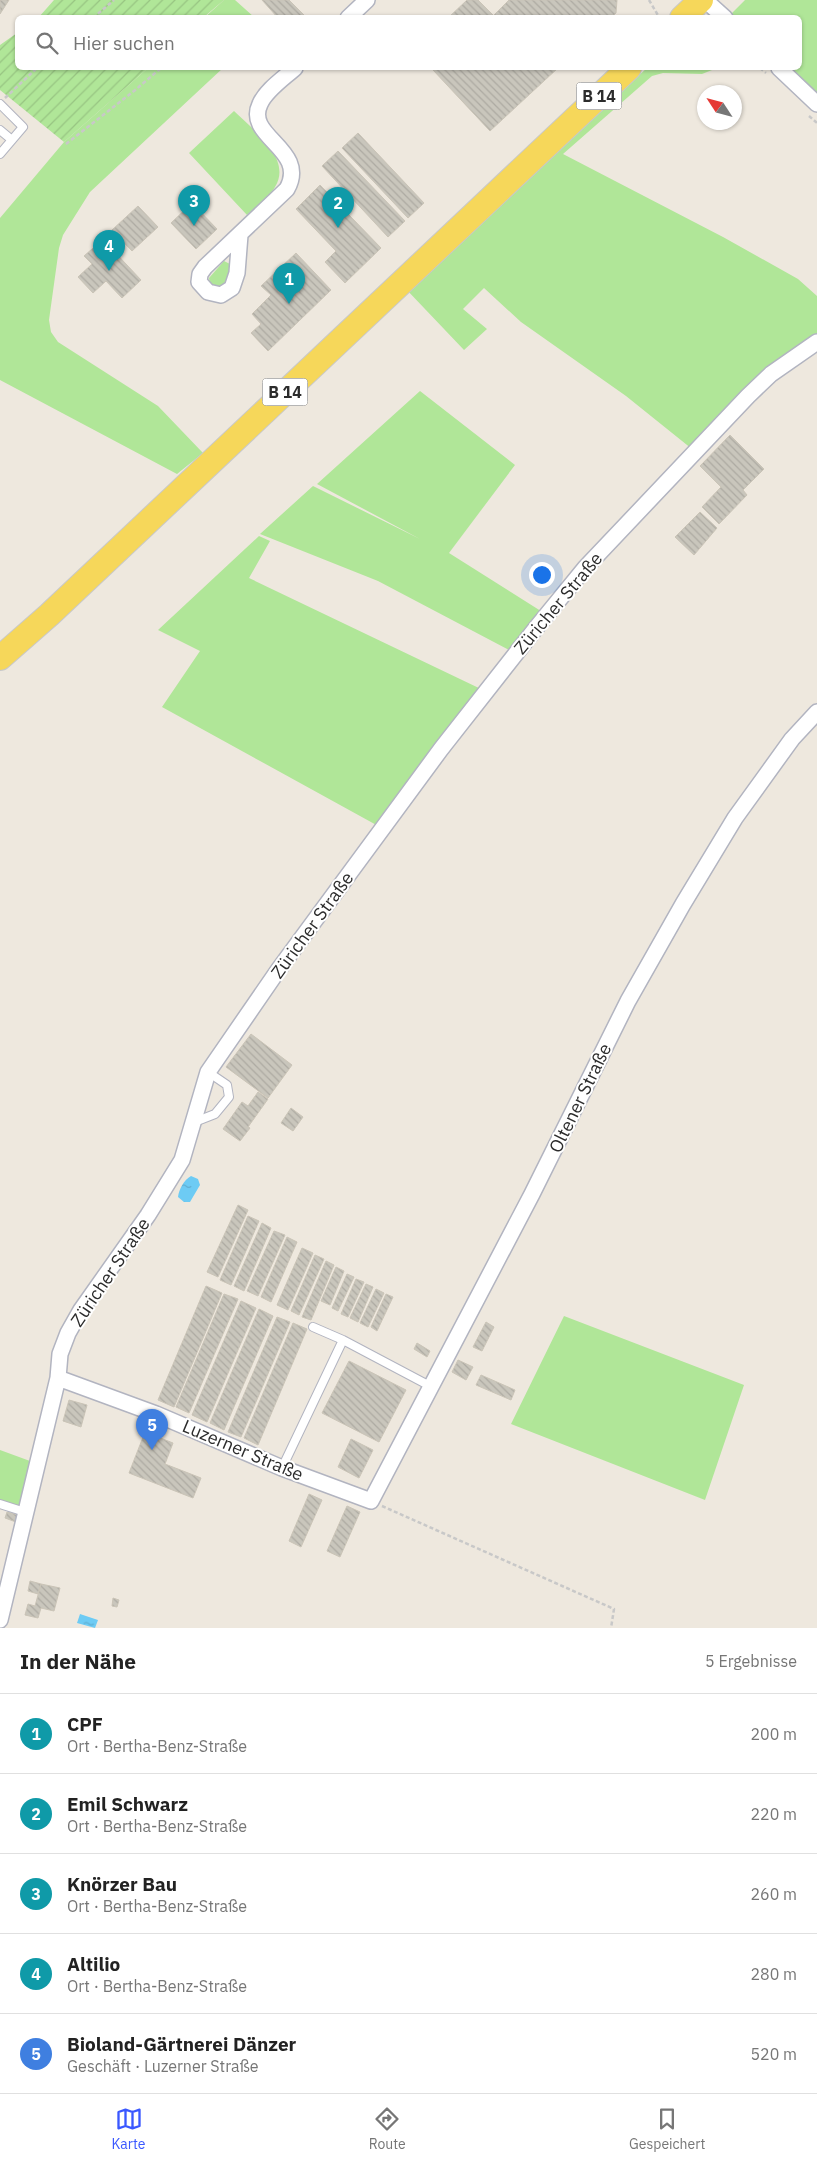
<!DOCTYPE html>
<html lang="de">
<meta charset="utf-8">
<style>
body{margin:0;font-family:"IBM Plex Sans",sans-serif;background:#f6f6f6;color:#222}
.compass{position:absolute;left:697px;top:85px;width:45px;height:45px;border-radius:50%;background:#fff;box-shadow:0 1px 4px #0004;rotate:306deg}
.you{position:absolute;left:541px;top:574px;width:18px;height:18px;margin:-12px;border:4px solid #fff;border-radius:50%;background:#1a73e8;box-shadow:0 0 0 8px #1a73e833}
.badge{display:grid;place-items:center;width:32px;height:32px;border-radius:50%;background:#3a58ff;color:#fff;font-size:16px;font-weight:700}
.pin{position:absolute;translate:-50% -41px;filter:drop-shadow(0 1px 2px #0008)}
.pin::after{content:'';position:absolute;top:26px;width:18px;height:15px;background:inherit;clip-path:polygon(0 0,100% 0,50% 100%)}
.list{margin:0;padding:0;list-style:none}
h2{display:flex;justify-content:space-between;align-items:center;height:65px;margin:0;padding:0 20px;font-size:21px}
h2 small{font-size:16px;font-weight:400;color:#767676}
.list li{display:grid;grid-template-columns:32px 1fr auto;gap:15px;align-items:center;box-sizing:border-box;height:80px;padding:0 20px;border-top:1px solid #e0e0e0}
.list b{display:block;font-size:19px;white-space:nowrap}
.list p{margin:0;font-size:16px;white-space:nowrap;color:#767676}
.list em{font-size:16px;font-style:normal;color:#767676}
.icon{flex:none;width:28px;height:28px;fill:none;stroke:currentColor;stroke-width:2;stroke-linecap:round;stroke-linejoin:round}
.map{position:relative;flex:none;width:817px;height:1628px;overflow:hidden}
.search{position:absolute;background:#fff;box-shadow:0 1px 4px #0004;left:15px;right:15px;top:15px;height:55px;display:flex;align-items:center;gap:12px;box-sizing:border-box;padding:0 18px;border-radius:8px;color:#767676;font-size:19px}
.sheet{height:465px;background:#fff}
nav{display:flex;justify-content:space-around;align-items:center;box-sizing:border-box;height:70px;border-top:1px solid #e0e0e0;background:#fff;font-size:14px;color:#767676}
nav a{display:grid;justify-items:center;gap:2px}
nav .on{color:#3a58ff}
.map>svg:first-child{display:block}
.grass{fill:#b0e698}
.garden{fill:url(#garden-furrows)}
.water{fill:url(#water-ripples)}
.building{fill:url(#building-back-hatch);stroke:#cac4b7}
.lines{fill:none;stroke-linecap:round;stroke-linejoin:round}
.lane-casing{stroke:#b2b4c0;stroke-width:10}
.street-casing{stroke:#b2b4c0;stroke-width:18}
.primary-casing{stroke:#c8c8c8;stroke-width:26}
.path{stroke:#c8c8c8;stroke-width:2.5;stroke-dasharray:4 2.5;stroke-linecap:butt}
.lane{stroke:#fff;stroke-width:8}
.street{stroke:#fff;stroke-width:15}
.primary{stroke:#f6d75a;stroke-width:24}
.labels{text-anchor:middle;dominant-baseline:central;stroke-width:4;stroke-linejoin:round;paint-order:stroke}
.shield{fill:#fff;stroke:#6b6b6b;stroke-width:1}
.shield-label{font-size:16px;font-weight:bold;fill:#2c2c2c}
.street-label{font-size:18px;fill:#2c2c2c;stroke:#fff}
</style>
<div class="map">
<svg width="817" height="1628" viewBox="0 0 817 1628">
<defs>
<pattern id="garden-furrows" width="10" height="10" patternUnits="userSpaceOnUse" patternTransform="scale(1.25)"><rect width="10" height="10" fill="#b0e698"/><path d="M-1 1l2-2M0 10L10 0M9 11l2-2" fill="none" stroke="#98c583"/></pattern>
<pattern id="water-ripples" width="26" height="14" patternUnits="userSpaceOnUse" patternTransform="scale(1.25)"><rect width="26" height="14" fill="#6dcbf4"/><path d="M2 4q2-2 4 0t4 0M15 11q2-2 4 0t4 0" fill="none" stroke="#5faed1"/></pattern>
<pattern id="building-back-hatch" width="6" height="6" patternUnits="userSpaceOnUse" patternTransform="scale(1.25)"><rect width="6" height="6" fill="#c9c6bc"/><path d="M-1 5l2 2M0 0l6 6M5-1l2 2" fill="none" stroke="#adaaa2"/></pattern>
</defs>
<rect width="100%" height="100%" fill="#eee8de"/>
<path class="grass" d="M224,0H235L254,17L204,18Z
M745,0H817V97L786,68H800V18H732L730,15Z
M148,68H223L90,192L63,235L59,248L49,320L51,332L58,342L158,406L203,453L177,474L0,380V218L64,142Z
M647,68H717L702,74L663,73L652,76L563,154L723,237L798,279L817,296V339L692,449L626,396L521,322L484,288L463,309L487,329L464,350L405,288Z
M234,111C252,129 293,158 275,187C269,198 257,206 247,215L189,153Z
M224,261L230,264L229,280L220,289L210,284L209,278Z
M420,391L515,465L449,553L544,613L513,652L378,581L260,534L313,486L420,539L317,484Z
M259,536L270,541L249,578L483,690L380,827L162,707L200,651L158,630Z
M564,1316L744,1385L705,1500L511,1424Z
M0,1450L30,1461L19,1507L0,1500Z"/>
<path class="garden" d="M54,0H224L204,17H39Z
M17,33L18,68H148L64,142L0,90V45Z"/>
<path class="water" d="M191,1176L198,1179L200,1185L190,1202H184L178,1197C179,1189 184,1180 191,1176Z
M80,1614L98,1620L95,1628L77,1623Z"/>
<path class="building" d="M0,0H9L0,14Z
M262,0H289L306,17L278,18Z
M467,0H478L493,15L491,18H448Z
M509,0H617L616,13L611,18H491Z
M435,68H558L490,131L433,70Z
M358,133L424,203L408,218L342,148Z
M338,151L405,221L388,237L322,166Z
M320,185L381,248L345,283L325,262L336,251L296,209Z
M192,203L217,229L196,249L171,223Z
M138,206L158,227L132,251L112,230Z
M109,234L117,243L111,248L141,280L122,298L106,281L93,293L78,277L92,264L84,256Z
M296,253L331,290L268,351L251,333L261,324L252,314L271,295L261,286Z
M730,435L764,469L743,490L747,495L719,524L702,507L721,487L700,466Z
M700,512L717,528L694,555L675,537Z
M251,1034L292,1065L268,1098L226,1067Z
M258,1092L268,1099L248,1127L250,1128L240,1141L223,1129L242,1102L248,1106Z
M291,1108L303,1117L293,1131L281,1123Z
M238,1205L248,1210L218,1277L207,1272Z
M248,1216L259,1221L231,1285L220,1280Z
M262,1223L271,1228L244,1291L234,1286Z
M274,1231L285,1235L258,1296L247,1291Z
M287,1237L297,1242L271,1302L261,1297Z
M302,1248L313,1253L288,1310L277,1305Z
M315,1255L324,1259L299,1315L291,1311Z
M326,1261L334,1265L311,1320L302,1317Z
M336,1267L344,1271L330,1305L321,1301Z
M347,1274L354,1277L338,1311L332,1308Z
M356,1279L364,1282L348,1317L341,1314Z
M366,1284L373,1287L358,1322L350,1318Z
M206,1286L222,1293L174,1407L158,1400Z
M376,1289L384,1293L368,1327L360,1323Z
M224,1294L238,1299L189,1413L176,1407Z
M386,1294L393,1297L377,1331L371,1327Z
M241,1301L256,1308L207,1422L192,1415Z
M259,1309L273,1316L224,1430L210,1423Z
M277,1317L290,1322L241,1437L228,1432Z
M486,1322L494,1327L482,1351L473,1347Z
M293,1323L307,1329L258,1445L244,1438Z
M417,1343L430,1351L427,1357L414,1349Z
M458,1360L473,1367L466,1380L452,1372Z
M349,1361L406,1390L379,1442L322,1413Z
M481,1375L515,1390L511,1400L476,1385Z
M69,1400L87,1405L81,1427L63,1421Z
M145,1432L173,1443L165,1464L201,1478L193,1498L129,1473Z
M351,1439L373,1450L359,1478L338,1467Z
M309,1494L322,1500L301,1547L289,1541Z
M347,1506L360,1512L340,1557L327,1551Z
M7,1512L18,1515L16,1522L5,1518Z
M30,1581L41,1584L38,1594L28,1591Z
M41,1584L60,1588L54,1611L41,1608L38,1618L25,1615L28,1604L35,1606Z
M113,1598L119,1600L117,1607L112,1606Z"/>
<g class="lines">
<defs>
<path id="lane" d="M0,104L23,127L0,154
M0,130L12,140
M192,1123L215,1114L229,1097L227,1085L208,1072
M313,1327L343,1340
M282,1468L343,1340L430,1386
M0,1504L25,1512"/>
<path id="street" d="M705,0L725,18
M348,18L367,0
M779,68L817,104
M240,235L237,273L232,288L221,295L208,292L199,282L200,274L205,267L287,189C309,149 244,137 260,104C266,90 284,78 295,68
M58,1378L156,1414L282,1468L371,1501L532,1194L628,1001L683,904L735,818L792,739L817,712
M0,1620L58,1378L60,1354L68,1333L81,1310L148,1215L182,1160L208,1072L279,969L441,749L536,628L585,568L748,396L771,374L817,342"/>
<path id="primary" d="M682,18L701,0
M0,658L49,615L629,68"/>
</defs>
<use href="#lane" class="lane-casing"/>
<use href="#street" class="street-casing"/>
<use href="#primary" class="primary-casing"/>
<path class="path" d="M649,0L659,17
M93,18L114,0
M760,68L766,73
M5,98L37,68
M809,116L817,123
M66,144L134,91L161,68
M382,1506L614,1609L611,1628"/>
<use href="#lane" class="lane"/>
<use href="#street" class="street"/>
<use href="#primary" class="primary"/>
</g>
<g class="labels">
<g class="shield">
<rect x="576.5" y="82.5" width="45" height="27" rx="4"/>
<rect x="262.5" y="378.5" width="45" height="27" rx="4"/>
</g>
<g class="shield-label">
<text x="599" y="96">B 14</text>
<text x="285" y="392">B 14</text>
</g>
<g class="street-label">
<text transform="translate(558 603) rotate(-50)">Züricher Straße</text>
<text transform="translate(312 925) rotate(-54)">Züricher Straße</text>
<text transform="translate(580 1098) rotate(-64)">Oltener Straße</text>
<text transform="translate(110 1272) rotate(-56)">Züricher Straße</text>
<text transform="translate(243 1450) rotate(23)">Luzerner Straße</text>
</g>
</g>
</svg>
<svg class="compass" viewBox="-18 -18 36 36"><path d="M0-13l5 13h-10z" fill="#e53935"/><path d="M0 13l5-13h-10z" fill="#767676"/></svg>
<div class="you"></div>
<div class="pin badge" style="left:289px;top:304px;background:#0f9aa8">1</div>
<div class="pin badge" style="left:338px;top:228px;background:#0f9aa8">2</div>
<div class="pin badge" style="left:194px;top:226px;background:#0f9aa8">3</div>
<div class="pin badge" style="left:109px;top:271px;background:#0f9aa8">4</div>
<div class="pin badge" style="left:152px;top:1450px;background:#3f7fe0">5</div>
<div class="search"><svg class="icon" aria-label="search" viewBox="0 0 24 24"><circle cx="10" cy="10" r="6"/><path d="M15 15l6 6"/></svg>Hier suchen</div>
</div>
<section class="sheet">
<h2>In der Nähe<small>5 Ergebnisse</small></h2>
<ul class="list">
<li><span class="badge" style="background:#0f9aa8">1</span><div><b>CPF</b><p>Ort · Bertha-Benz-Straße</p></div><em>200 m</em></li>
<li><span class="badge" style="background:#0f9aa8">2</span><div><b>Emil Schwarz</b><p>Ort · Bertha-Benz-Straße</p></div><em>220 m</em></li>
<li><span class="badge" style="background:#0f9aa8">3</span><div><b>Knörzer Bau</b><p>Ort · Bertha-Benz-Straße</p></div><em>260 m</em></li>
<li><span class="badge" style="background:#0f9aa8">4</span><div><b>Altilio</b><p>Ort · Bertha-Benz-Straße</p></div><em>280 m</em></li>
<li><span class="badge" style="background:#3f7fe0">5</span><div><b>Bioland-Gärtnerei Dänzer</b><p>Geschäft · Luzerner Straße</p></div><em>520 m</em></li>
</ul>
</section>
<nav>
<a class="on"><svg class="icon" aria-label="map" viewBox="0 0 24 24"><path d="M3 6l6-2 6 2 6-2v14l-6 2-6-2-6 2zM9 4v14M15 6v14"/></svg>Karte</a>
<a><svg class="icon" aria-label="directions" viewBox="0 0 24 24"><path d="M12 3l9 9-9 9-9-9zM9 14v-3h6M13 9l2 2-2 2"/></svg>Route</a>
<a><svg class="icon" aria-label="saved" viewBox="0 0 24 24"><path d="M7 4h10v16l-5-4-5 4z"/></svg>Gespeichert</a>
</nav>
